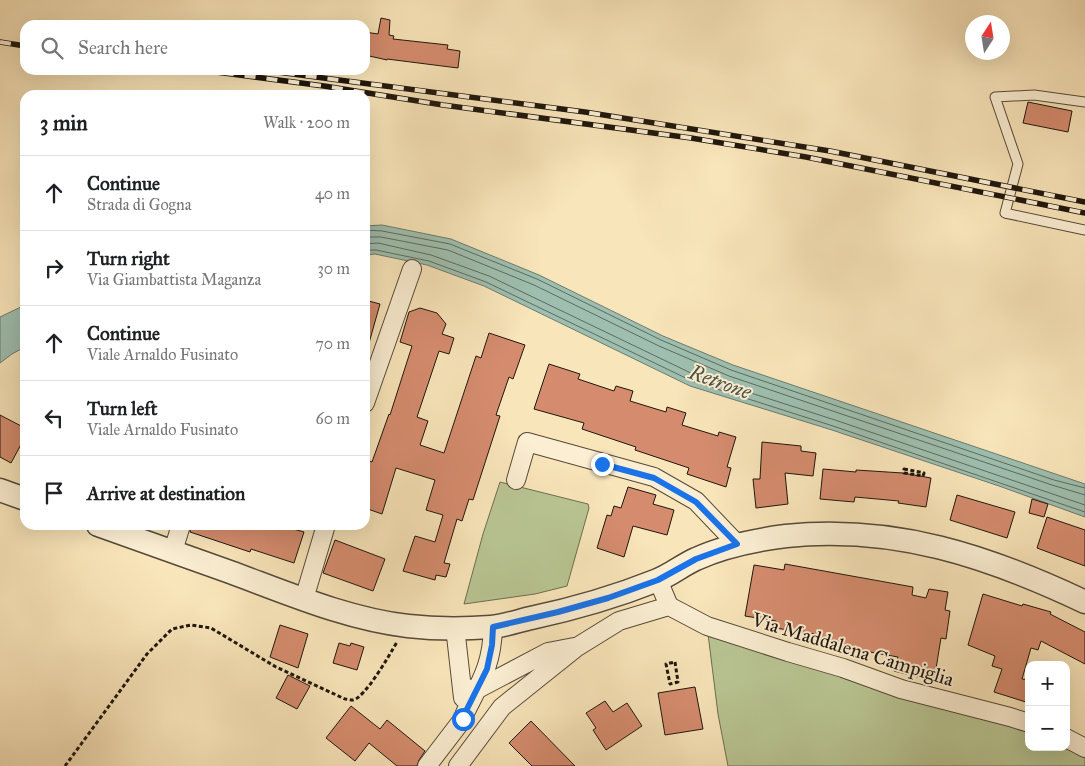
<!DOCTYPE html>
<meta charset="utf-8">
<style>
body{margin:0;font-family:"IM FELL Great Primer",serif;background:#f2f2f2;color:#202124}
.controls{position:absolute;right:15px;bottom:15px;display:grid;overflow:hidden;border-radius:10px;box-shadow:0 5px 20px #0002}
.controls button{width:45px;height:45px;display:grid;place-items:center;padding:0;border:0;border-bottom:1px solid #e0e0e0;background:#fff;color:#202124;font:25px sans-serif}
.compass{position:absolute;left:965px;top:15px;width:45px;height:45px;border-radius:50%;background:#fff;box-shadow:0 5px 20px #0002;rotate:12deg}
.stop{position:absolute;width:15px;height:15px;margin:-11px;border:4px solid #1a73e8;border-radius:50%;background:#fff}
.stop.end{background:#1a73e8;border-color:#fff;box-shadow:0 1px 5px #0008}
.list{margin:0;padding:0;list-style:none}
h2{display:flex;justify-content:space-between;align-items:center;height:65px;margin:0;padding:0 20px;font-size:21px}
h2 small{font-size:16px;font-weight:400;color:#757577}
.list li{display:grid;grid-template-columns:32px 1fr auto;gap:15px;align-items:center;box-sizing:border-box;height:75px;padding:0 20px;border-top:1px solid #e0e0e0}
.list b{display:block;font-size:19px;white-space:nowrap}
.list p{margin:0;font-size:16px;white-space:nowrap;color:#757577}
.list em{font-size:16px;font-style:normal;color:#757577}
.icon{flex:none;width:28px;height:28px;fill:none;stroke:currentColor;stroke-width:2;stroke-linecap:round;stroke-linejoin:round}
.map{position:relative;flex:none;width:1085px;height:766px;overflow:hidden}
.search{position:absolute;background:#fff;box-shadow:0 5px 20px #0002;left:20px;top:20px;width:350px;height:55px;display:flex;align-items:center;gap:12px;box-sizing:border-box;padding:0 18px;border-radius:15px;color:#757577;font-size:19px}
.panel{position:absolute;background:#fff;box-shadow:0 5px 20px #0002;left:20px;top:90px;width:350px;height:440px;border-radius:15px}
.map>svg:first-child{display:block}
.green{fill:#b9c694;stroke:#6c6e50}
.water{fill:#9ebfaf;stroke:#6b7b6e}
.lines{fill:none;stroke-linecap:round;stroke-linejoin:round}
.shore{stroke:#5e6a5e;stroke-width:1}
.building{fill:#d58c6e;stroke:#1f160c}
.service-casing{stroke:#564a38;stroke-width:11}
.minor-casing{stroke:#564a38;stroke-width:20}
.tertiary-casing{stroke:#564a38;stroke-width:25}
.path{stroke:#1f160c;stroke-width:3;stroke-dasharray:4 2.5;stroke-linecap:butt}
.service{stroke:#fbeed2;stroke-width:9}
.minor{stroke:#fbeed2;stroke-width:18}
.tertiary{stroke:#fbeed2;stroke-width:22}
.rail-casing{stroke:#1f160c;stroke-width:5.5}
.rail{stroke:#fbeed2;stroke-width:4;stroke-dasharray:11;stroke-linecap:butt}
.route{stroke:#1a73e8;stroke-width:6}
.labels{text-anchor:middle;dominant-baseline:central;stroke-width:4;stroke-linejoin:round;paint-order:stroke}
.street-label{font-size:20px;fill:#1f160c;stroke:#fbeed2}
.water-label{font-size:21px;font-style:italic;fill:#4b5145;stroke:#fbeed2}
</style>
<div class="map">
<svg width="1085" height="766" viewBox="0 0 1085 766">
<rect width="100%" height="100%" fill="#f9e5ba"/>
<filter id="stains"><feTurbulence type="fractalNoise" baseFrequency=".004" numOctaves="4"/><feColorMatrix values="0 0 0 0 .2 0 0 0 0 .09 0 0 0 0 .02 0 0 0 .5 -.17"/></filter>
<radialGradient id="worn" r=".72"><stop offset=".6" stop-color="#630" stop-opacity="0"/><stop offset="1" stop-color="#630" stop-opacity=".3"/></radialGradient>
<path class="green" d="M500,482L588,504L589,508L567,586L535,594L464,604L483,534Z
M707,626L1029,723V747L1085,748V766H728L718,714Z"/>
<path class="water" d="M382,225L451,239L539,275L663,336L733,365L1085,484V517L999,486L832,430L690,386L484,286L427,265L375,254L365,255V226Z
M25,305V347L12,354L0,363V317Z"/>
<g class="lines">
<path class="shore" d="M365,230L382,231L450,244L537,279L661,340L731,370L1054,480L1085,488
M365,237H381L448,250L534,285L659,346L729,376L1052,485L1085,495
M365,244L378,243L431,255L489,276L695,375L835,420L1085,505
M365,250H376L429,261L486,282L692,381L833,426L1085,512"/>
</g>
<path class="building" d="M381,18L390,20L389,35L394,36L393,39L448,45L447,49L460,51L458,68L387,59V60L365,55V32L378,34Z
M1028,102L1072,111L1068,132L1023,123Z
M365,300L380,304L369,343H365Z
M420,308L437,313L446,324L442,334L454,338L449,354L439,351L417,417L428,421L420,445L444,453L476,356L481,358L489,333L525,345L513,379L509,377L496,415L500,416L473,500L469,499L462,521L457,519L444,563L450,564L446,577L436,575L435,580L403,571L415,536L435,542L443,515L426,510L435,480L396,468L382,514L365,508V459L372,462L389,414L390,415L412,346L400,342L409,312Z
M549,364L580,374L578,379L614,391L616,386L633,391L630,401L666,412L667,407L686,413L682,425L718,436L719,432L736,437L727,467L731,468L726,487L687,474L689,468L635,450L636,447L582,429L584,423L534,409Z
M0,415L25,428V437L11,463L0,457Z
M762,442L801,446V451L816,453L813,476L785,473L788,504L756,508L753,479H760Z
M823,469L856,472V470L903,473L931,478L926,507L898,503L899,501L855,497L854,502L820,499Z
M628,487L656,495L653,504L674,510L667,535L633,526L624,557L597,548L607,515L611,516L614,506L621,508Z
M957,495L1015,512L1007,538L950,520Z
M1032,499L1048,504L1044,517L1029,513Z
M1047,517L1085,530V566L1037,548Z
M191,525H279L304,532L294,563L251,549L250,552L190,532Z
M335,540L385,559L373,591L323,573Z
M785,564L913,587L912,595L926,598L929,589L948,592L945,610L950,611L946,639L941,638L934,681L894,671L898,657L813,642L815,634L775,628L776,621L745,616L754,565L784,570Z
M983,594L1022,606L1023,604L1051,612L1050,614L1085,632V664L1041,641L1038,650L1031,648L1022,679L1029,680V703L994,692L1002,669L992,666L995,656L968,645Z
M280,625L308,634L298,668L270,657Z
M339,643L350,646L351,643L364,647L357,670L333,663Z
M288,675L310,686L297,709L276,698Z
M695,687L703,729L665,735L658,693Z
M605,701L613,712L627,703L642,726L606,750L593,730L596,728L586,713Z
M351,706L380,729L387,720L425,751L419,760L417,766H397L369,743L355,761L326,738Z
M531,721L575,766H532L509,743Z"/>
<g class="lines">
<defs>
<path id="service" d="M1085,102L1034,95L995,97L1018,164L1005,213L1085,230"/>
<path id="minor" d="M365,403L412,269
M516,480L527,442L654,477L696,501L737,544
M173,551L181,525
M304,599L326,525
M669,606L707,626L788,652L843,668L901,689L1010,717L1029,723
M455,627L463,698
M462,687L476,690L548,652L574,647
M1066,738L1085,748
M427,766L463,719L465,713C481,681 492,665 493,627
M458,766L502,707L577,647L619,621L669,606L658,580"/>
<path id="tertiary" d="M0,490L25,499
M98,525C142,541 186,556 230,572C287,593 347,619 408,626C435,629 464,629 491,627C504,626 518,621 531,618C573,609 615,597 655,581C670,576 682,565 696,559C724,546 755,540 786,536C895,525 988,556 1085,602"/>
</defs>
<use href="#service" class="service-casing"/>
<use href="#minor" class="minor-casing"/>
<use href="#tertiary" class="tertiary-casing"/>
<path class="path" d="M904,469L924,473L923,476L904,473Z
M675,662L678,682L670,684L666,664Z
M65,766L147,654L172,629L191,625L211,628L276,667L345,699C347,699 350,700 353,700C365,698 390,654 397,642"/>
<use href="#service" class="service"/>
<use href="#minor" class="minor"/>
<use href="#tertiary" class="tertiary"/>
<defs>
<path id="rail" d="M0,42L25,46
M201,70L324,86L443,105L691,138L806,157L1085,213
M262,70L585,112L830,151L1085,202"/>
</defs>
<use href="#rail" class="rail-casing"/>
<use href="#rail" class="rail"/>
</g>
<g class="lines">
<path class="route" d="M463,719L465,713L487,669L492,645L493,627L558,612L608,598L658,580L696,559L737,544L696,502L654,478L602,464"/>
</g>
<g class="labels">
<g class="street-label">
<text transform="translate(853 649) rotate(17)">Via Maddalena Campiglia</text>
</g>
<g class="water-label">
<text transform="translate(720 382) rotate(20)">Retrone</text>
</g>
</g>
<rect width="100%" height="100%" filter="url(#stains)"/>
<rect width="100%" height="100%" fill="url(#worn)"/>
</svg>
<div class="controls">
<button>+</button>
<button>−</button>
</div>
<svg class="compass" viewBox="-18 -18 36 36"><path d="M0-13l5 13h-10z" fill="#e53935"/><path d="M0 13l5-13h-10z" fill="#757577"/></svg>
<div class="stop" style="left:463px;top:719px"></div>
<div class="stop end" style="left:602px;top:464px"></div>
<div class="search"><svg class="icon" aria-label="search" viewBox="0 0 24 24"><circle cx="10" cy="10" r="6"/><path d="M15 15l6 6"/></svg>Search here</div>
<section class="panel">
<h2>3 min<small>Walk · 200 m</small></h2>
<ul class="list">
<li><svg class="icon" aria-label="ahead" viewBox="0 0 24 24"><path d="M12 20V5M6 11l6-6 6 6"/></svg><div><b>Continue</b><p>Strada di Gogna</p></div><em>40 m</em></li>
<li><svg class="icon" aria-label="right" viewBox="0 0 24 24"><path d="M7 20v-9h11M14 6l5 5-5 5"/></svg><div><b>Turn right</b><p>Via Giambattista Maganza</p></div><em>30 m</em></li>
<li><svg class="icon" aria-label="ahead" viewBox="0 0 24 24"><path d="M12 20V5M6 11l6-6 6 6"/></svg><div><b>Continue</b><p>Viale Arnaldo Fusinato</p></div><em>70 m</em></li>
<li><svg class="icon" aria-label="left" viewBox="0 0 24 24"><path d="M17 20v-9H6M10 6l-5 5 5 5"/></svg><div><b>Turn left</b><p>Viale Arnaldo Fusinato</p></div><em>60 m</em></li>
<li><svg class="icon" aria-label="arrive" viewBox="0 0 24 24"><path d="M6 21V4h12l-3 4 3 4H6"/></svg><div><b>Arrive at destination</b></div></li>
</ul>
</section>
</div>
